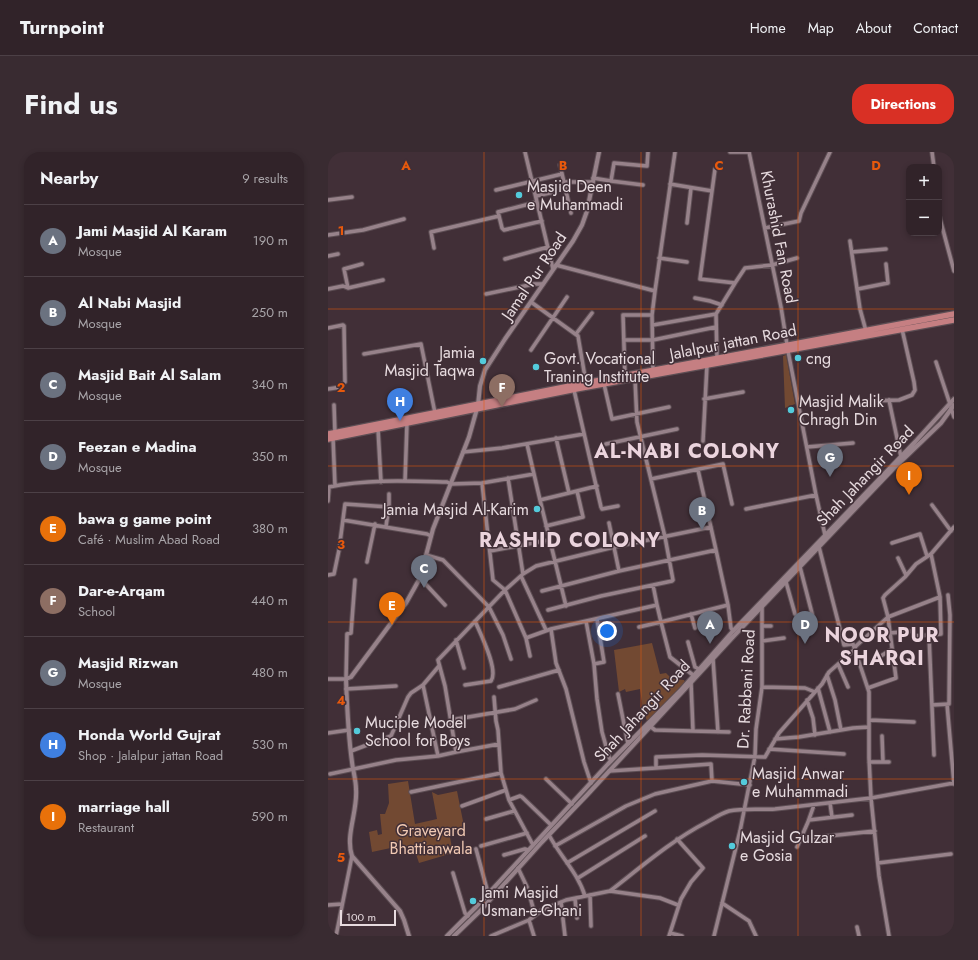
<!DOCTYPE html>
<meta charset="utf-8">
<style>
body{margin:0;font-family:Jost,sans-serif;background:#392b31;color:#f1f3f6}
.controls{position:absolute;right:12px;top:12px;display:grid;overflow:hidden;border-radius:8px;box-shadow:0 2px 6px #0003}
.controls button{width:36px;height:36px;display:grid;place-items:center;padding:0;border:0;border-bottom:1px solid #4c4046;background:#312329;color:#f1f3f6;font:20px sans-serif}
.scale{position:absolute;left:12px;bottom:10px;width:56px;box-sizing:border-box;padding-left:4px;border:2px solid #e7dbdf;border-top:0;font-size:11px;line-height:14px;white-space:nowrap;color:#e7dbdf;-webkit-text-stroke:3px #412f37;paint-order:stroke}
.you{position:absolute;left:279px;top:479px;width:14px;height:14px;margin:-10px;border:3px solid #fff;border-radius:50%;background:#1a73e8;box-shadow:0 0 0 6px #1a73e833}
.badge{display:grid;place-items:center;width:26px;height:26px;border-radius:50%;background:#d93025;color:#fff;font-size:13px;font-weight:700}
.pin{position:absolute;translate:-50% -33px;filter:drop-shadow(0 1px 2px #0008)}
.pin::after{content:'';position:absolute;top:21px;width:14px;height:12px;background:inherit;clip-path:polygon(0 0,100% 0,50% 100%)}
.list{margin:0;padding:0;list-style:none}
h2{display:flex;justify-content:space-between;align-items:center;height:52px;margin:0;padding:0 16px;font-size:17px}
h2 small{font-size:13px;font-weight:400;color:#a8a4a8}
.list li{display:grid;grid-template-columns:26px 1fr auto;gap:12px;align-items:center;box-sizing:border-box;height:72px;padding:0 16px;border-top:1px solid #4c4046}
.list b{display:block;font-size:15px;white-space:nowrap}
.list p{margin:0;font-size:13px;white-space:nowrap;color:#a8a4a8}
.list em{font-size:13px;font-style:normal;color:#a8a4a8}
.map{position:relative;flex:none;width:626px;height:784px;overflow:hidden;border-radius:16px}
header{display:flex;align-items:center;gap:24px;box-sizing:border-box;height:56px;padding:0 20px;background:#312329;border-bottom:1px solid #4c4046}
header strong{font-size:19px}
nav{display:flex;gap:22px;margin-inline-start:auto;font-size:14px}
.intro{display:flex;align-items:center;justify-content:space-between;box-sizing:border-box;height:96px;padding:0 24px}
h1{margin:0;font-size:28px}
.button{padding:10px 18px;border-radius:16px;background:#d93025;color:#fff;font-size:14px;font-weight:700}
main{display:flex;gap:24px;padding:0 24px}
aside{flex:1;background:#312329;border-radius:16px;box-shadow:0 2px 6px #0003}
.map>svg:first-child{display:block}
.green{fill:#724932}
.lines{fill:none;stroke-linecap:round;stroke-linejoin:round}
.minor-casing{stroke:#5d4e54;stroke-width:5.5}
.tertiary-casing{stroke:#5d4e54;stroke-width:6}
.primary-casing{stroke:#5d4e54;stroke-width:8}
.minor{stroke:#97828a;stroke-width:3.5}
.tertiary{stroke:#97828a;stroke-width:4}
.primary{stroke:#c57f82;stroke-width:5.5}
.grid{fill:none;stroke:#e8590c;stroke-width:1;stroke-opacity:0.55}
.poi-dot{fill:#53cbdb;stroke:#412f37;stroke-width:1.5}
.labels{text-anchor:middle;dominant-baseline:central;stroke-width:3;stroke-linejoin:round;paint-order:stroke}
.poi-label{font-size:16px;fill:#e7dbdf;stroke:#412f37;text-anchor:start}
.street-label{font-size:16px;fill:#e7dbdf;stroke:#412f37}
.park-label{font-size:16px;fill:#f1c9b3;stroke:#412f37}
.district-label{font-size:20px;font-weight:bold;letter-spacing:1px;fill:#ebd4dd;stroke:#412f37}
.grid-label{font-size:13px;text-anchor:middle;font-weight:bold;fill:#e8590c;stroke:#412f37;stroke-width:3;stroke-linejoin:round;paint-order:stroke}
</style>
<header>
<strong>Turnpoint</strong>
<nav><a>Home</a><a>Map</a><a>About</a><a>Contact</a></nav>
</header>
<div class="intro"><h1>Find us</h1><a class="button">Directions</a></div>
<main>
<aside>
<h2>Nearby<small>9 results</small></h2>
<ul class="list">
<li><span class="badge" style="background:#6b7280">A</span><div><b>Jami Masjid Al Karam</b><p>Mosque</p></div><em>190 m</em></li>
<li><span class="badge" style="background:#6b7280">B</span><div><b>Al Nabi Masjid</b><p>Mosque</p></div><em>250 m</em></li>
<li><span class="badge" style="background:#6b7280">C</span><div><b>Masjid Bait Al Salam</b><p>Mosque</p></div><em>340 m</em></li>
<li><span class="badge" style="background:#6b7280">D</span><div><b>Feezan e Madina</b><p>Mosque</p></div><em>350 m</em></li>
<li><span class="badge" style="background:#e8710a">E</span><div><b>bawa g game point</b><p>Café · Muslim Abad Road</p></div><em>380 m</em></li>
<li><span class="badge" style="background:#8d6e63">F</span><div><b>Dar-e-Arqam</b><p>School</p></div><em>440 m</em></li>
<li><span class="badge" style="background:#6b7280">G</span><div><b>Masjid Rizwan</b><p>Mosque</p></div><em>480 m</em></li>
<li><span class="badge" style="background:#3f7fe0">H</span><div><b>Honda World Gujrat</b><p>Shop · Jalalpur jattan Road</p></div><em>530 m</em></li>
<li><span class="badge" style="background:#e8710a">I</span><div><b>marriage hall</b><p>Restaurant</p></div><em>590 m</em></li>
</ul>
</aside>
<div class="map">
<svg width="626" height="784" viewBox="0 0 626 784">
<rect width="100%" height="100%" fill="#412f37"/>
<path class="green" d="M458,203L467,252L457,256L455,204Z
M324,491L332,522L338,521L344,527L356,528L357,530L319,569L315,558L312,537L298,540L297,537L291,540L286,498Z
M80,629L87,672L109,667L104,640L110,643L129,639L137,679L121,680L125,701L91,711L85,693L73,696L72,694L44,700L41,680L49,678L50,683L54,682L52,662H57L61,651L60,632Z"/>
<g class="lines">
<defs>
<path id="minor" d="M197,0L225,117
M402,0H421
M421,0L453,155L460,199L488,343L497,383L499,385
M604,0L606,15
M232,13L243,61
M265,26L283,29L286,11L319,14L320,0
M283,29L315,33
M236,30H264
M342,32L384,39L372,127L407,131L388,162L389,206
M168,38L234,22
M384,39L387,17
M208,44L226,40
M0,48L24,45
M209,50L170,60L174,76L176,78L214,69
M611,63L626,119
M359,71L363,36
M437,76L471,69L473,61L502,0
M0,83L35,78L76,67
M522,89L532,157L538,179
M106,96L103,80L171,64
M524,100L558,97
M0,104L10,102
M331,106L359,110
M177,107L220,95
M228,113L327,139
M407,131L417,116L444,113L469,106
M20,136L16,117L34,112
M0,137L15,134L20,136L55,128
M530,137L560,131L558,112
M158,142L206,132H215
M367,146L382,149L394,153
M203,150L250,184L258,231
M325,173L388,162
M0,176L15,173L16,174L17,230L14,232L13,235L0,237
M248,182L264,161
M296,188H325L388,175
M203,198L239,145
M36,202L93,192L107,261
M608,210L622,252
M325,219L324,163L327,139L347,0
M297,224L295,163H324
M276,232L284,267L341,255
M246,238L273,355L274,357L290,354
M376,247L415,240
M561,248L573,305
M538,249L571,248L584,243L587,238L586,230L574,177
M6,253L7,281
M623,256L626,265
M50,277L53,330
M5,286L7,334
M375,289L379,213
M199,292L212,348L241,341L228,286
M278,292L349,277
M479,295L525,291
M135,300L174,296L256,282
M370,318L388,398
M206,322L154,331L165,428L177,438L195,422L208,414L286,395L383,375
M180,326L195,422
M323,327L395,312L404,352
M77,329L79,271
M241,341L269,334
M212,348L238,454
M0,349L1,335C40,327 80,329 119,330L123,332L154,331
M604,353L623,379
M61,355V342
M418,357L488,343
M15,368L99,382L103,384
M281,371L291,419
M218,374L255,365L249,339
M564,391L592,382L599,404
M491,395L516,493L525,492L541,540V606L543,646L551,724L561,784
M162,399L221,388
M98,403L115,408L161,455L175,483L183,507
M570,406L578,423
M39,410L47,372
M472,415L487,473
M0,423L6,422L11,398L17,352L61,355L58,374
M193,424L218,478
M92,426L117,453
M458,430L467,462
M214,439L291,419L388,398L400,453L403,476L405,479
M329,453L333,470L400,453
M220,458L273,444L344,429L345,428L337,385L309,270L307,227
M363,462L367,476
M258,469L266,512L269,547L274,580L281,605L283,609
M434,474H443
M311,475L333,470L342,505L365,523
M223,477L329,453L325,433
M562,481L585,479L586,484L613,482L612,445L603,402
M601,483L606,603
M198,486L223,477L228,511L238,537L256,610L263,631
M128,488L136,516
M434,489L456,486
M360,490L367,515L371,517
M385,507L390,580
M545,509L564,497
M266,512L276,510L269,467
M510,512L520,535
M111,514L95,533L110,604L128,600
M499,523L507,548L513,578
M0,527H18L19,482L23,481L27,428
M363,531L365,579
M137,533L163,529C171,518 152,481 147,469
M171,535L231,518
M434,535L477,536L487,540
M490,536L502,580
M540,536L568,526L560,465L612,445
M18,537L68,534
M290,542L300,592
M166,545L168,569L170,578L173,621L181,648L205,693
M479,548L485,566L487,583
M619,552L626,632
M604,553L621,552L622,463L620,443
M123,568L187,557L208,548
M542,568L586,570
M323,575L327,578L401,580
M0,581L21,578
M554,584L555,610
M447,587L471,585L525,576L541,575
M171,592L128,600L117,534L110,508L177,438L198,486L202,504
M441,597L516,602
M23,599L63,584L80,545L83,541L95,533
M541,610H561
M328,616L383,612L384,629L422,633
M281,619L328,616V605L374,603L437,605L451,581L494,532L501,520L526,498L528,494L560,465L555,446L557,443L577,425L588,412L603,402L626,375
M2,622L68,608L110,604
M218,627L244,652
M83,640L173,621
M181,648L192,644L194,645L223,673
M502,651L504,665
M134,654L178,638
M158,667L186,659
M481,668L524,663
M221,683C232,704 250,721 257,744
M473,687L547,679
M153,694L199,681
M227,694L298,654L327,642L384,629
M469,695L480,670L486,653
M148,697L160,741
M176,703L197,697L200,698
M239,711L327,659
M550,711L623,702
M190,716L199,735
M125,721L137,761L140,764
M250,726L317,684
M282,739C313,715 344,688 379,670C386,666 394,661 401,659C415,656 433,658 447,657L543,646L626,631
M201,741L207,763
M262,743L263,774
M247,747L249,766
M233,750L237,784
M394,751L421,769L428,784
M0,753L14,752
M201,768L206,784
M529,775L531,784
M342,781L354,784
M8,784L24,704
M163,784L201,768L214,758L238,748L282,739L332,746L350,753
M341,784L353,747L363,730L375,716L349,687
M386,784L412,679L427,604L428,577L434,535V455"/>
<path id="tertiary" d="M81,784L76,768L72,759L24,704C17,683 30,659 28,637C28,628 25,619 24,610C20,582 19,554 18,527L23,525L78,451L92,426L105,377L141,285L150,253L152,234L157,218L177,187L245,89L254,73L259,59L271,0
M119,784L148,755L280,612L352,539L405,479L587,290L626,247
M126,784L152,759L214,690L260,642L405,485L565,317L613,271L626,253"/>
<path id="primary" d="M0,282L252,232L626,162
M0,287L253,236L626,168"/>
</defs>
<use href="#minor" class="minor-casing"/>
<use href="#tertiary" class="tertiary-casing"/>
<use href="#primary" class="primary-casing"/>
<use href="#minor" class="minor"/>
<use href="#tertiary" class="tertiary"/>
<use href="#primary" class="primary"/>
</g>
<path class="grid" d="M156,0V784M313,0V784M470,0V784M0,157H626M0,314H626M0,470H626M0,627H626"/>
<g class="poi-dot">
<circle cx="191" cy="43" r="4"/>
<circle cx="470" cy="206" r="4"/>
<circle cx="155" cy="209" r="4"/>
<circle cx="208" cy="215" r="4"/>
<circle cx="463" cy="258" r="4"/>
<circle cx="209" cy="357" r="4"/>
<circle cx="29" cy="579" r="4"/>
<circle cx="416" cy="630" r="4"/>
<circle cx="404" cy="694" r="4"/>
<circle cx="145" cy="749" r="4"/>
</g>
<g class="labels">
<g class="poi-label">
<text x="199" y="34">Masjid Deen<tspan x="199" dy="18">e Muhammadi</tspan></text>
<text x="147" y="200" text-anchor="end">Jamia<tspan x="147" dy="18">Masjid Taqwa</tspan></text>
<text x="216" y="206">Govt. Vocational<tspan x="216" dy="18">Traning Institute</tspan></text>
<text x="478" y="206">cng</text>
<text x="471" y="249">Masjid Malik<tspan x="471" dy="18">Chragh Din</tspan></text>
<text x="201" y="357" text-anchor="end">Jamia Masjid Al-Karim</text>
<text x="37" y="570">Muciple Model<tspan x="37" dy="18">School for Boys</tspan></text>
<text x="424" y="621">Masjid Anwar<tspan x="424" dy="18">e Muhammadi</tspan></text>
<text x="412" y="685">Masjid Gulzar<tspan x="412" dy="18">e Gosia</tspan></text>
<text x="153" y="740">Jami Masjid<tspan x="153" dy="18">Usman-e-Ghani</tspan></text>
</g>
<g class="street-label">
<text transform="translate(451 85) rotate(79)">Khurashid Fan Road</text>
<text transform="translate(206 124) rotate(-56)">Jamal Pur Road</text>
<text transform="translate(405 190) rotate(-11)">Jalalpur jattan Road</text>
<text transform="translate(537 324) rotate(-46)">Shah Jahangir Road</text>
<text transform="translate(418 537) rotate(-87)">Dr. Rabbani Road</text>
<text transform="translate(314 559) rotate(-47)">Shah Jahangir Road</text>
</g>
<g class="park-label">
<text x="103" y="678">Graveyard<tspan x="103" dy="18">Bhattianwala</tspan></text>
</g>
<g class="district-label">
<text x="359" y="299">AL-NABI COLONY</text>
<text x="242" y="388">RASHID COLONY</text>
<text x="554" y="483">NOOR PUR<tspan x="554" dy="23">SHARQI</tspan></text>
</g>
</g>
<g class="grid-label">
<text x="78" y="18">A</text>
<text x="235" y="18">B</text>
<text x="391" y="18">C</text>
<text x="548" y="18">D</text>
<text x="13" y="83">1</text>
<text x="13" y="240">2</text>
<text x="13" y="397">3</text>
<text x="13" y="553">4</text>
<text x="13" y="710">5</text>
</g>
</svg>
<div class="controls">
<button>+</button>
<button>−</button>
</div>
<div class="scale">100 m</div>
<div class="you"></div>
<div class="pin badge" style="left:382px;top:492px;background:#6b7280">A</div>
<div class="pin badge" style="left:374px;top:378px;background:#6b7280">B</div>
<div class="pin badge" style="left:96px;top:436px;background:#6b7280">C</div>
<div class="pin badge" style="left:477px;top:492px;background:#6b7280">D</div>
<div class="pin badge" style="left:64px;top:473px;background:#e8710a">E</div>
<div class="pin badge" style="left:174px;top:255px;background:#8d6e63">F</div>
<div class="pin badge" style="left:502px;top:325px;background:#6b7280">G</div>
<div class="pin badge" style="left:72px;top:269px;background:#3f7fe0">H</div>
<div class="pin badge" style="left:581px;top:343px;background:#e8710a">I</div>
</div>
</main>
